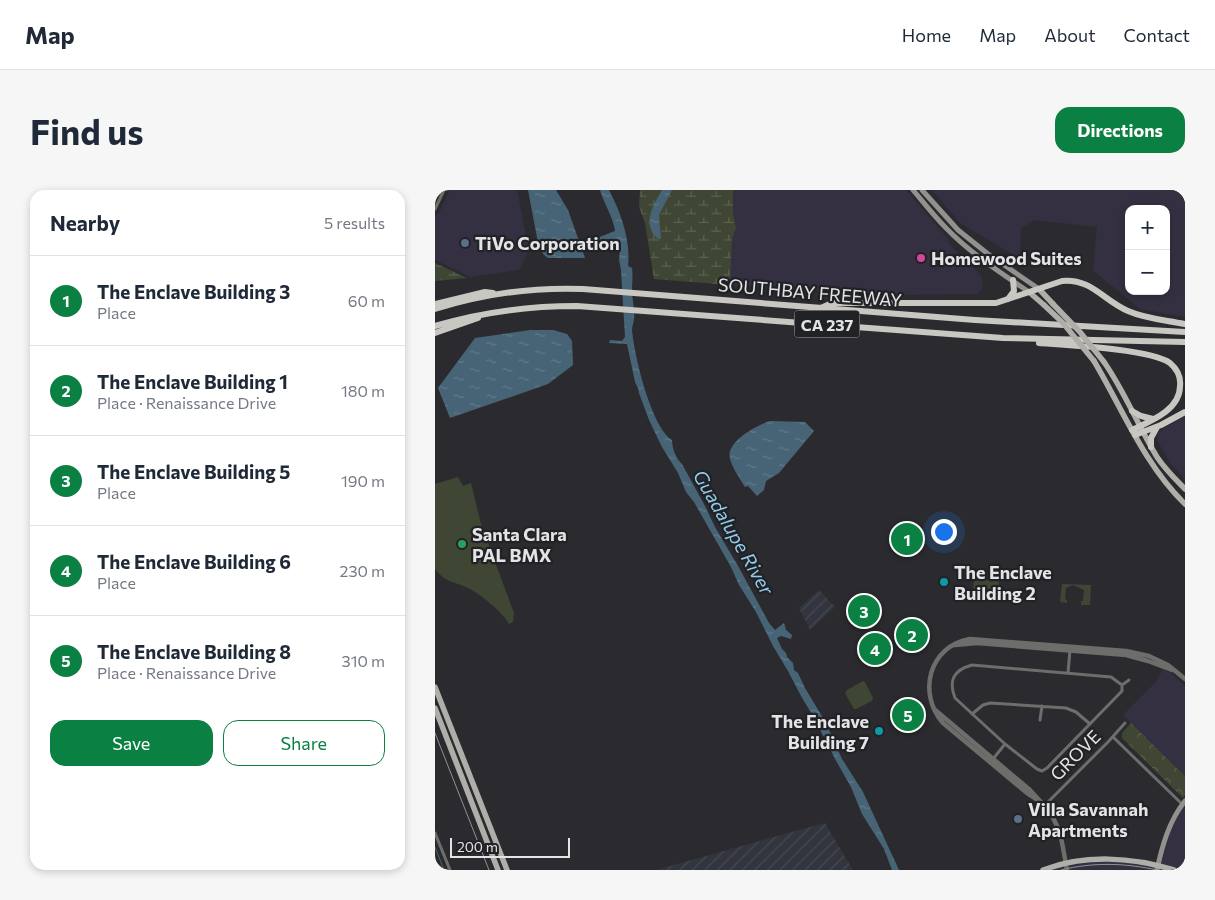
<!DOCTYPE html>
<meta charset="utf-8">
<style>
body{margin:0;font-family:Commissioner,sans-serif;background:#f6f6f7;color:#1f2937}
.controls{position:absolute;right:15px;top:15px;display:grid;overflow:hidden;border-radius:10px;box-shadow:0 2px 8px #0003}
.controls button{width:45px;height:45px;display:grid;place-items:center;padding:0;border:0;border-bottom:1px solid #e0e1e3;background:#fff;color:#1f2937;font:25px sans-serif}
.scale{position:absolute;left:15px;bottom:12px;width:120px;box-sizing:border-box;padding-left:5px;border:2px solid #e4e4e7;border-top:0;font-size:14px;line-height:18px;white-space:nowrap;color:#e4e4e7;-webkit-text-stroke:4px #212225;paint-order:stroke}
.you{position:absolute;left:508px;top:341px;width:18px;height:18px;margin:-12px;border:4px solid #fff;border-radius:50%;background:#1a73e8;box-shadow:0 0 0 8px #1a73e833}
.badge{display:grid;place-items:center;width:32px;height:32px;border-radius:50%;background:#0b8043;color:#fff;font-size:16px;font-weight:700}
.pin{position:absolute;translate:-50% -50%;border:2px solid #fff;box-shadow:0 1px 5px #0006}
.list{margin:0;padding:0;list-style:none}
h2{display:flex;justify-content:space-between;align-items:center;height:65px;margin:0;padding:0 20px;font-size:21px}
h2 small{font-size:16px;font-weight:400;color:#747a83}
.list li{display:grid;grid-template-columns:32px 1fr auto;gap:15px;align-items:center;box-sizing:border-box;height:90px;padding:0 20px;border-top:1px solid #e0e1e3}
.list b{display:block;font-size:19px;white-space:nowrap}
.list p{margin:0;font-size:16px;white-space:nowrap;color:#747a83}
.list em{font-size:16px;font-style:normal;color:#747a83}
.actions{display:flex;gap:10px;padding:15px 20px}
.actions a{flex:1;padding:11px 0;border:1px solid #0b8043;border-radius:15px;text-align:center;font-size:18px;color:#0b8043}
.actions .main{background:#0b8043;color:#fff}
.map{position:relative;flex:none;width:750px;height:680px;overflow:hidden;border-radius:15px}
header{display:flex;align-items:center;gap:30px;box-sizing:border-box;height:70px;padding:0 25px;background:#fff;border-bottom:1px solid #e0e1e3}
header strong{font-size:24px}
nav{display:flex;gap:28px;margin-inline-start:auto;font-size:18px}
.intro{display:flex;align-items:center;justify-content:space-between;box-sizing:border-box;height:120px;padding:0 30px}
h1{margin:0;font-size:35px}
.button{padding:12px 22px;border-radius:15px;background:#0b8043;color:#fff;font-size:18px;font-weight:700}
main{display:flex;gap:30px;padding:0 30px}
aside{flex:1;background:#fff;border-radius:15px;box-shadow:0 2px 8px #0003}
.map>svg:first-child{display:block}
.commercial{fill:#343041;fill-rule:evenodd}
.industrial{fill:url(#industrial-furrows)}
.green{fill:#3f4633}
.wetland{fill:url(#wetland-marsh)}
.park{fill:url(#park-crowns)}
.water{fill:url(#water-ripples)}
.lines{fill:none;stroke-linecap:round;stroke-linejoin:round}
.stream{stroke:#466476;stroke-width:1}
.minor{stroke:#6d6d6b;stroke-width:3}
.tertiary{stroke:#6d6d6b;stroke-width:4.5}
.secondary{stroke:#93918e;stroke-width:5}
.primary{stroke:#afaea9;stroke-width:5.5}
.motorway{stroke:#c9c7c2;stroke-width:6}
.tram{stroke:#929295;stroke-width:1}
.rail{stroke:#929295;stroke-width:1}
.primary-bridge{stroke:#afaea9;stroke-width:5.5}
.service-dot{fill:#5c6f8a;stroke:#212225;stroke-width:2}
.hotel-dot{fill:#d1479c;stroke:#212225;stroke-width:2}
.leisure-dot{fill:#2e9e5b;stroke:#212225;stroke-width:2}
.culture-dot{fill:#0f9aa8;stroke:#212225;stroke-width:2}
.labels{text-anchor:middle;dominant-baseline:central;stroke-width:4.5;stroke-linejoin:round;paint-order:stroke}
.shield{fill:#212225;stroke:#aaaaad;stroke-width:1}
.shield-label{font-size:16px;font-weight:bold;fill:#e4e4e7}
.poi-label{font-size:18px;font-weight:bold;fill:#e4e4e7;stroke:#212225;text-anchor:start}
.street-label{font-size:18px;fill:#e4e4e7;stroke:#212225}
.water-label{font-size:19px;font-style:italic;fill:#92cced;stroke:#212225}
</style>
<header>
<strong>Map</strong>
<nav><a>Home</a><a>Map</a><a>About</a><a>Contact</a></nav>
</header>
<div class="intro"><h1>Find us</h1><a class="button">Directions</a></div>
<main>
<aside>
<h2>Nearby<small>5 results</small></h2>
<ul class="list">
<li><span class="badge">1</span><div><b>The Enclave Building 3</b><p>Place</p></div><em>60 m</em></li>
<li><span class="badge">2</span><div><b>The Enclave Building 1</b><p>Place · Renaissance Drive</p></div><em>180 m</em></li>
<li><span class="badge">3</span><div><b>The Enclave Building 5</b><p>Place</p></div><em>190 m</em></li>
<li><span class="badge">4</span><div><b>The Enclave Building 6</b><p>Place</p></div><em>230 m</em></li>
<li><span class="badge">5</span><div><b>The Enclave Building 8</b><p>Place · Renaissance Drive</p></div><em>310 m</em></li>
</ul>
<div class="actions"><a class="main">Save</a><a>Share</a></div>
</aside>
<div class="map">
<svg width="750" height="680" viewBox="0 0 750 680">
<defs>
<pattern id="industrial-furrows" width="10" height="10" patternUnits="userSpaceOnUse" patternTransform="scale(1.25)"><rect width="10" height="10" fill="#32343e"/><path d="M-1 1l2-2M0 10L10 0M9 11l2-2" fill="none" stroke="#464851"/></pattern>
<pattern id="wetland-marsh" width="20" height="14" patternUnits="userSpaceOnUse" patternTransform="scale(1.25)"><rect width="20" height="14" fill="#3f4633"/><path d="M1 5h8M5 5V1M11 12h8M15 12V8" fill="none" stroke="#5b6151"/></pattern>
<pattern id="park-crowns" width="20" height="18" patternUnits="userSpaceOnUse" patternTransform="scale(1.25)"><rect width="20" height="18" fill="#3f4633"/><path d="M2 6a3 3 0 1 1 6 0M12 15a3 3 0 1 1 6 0" fill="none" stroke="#5b6151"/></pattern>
<pattern id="water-ripples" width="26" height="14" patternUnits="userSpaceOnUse" patternTransform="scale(1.25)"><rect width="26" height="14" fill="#466476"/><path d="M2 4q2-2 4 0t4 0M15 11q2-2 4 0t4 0" fill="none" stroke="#617a8a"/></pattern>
</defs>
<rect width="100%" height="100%" fill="#2b2b2f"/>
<path class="commercial" d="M15,0H82L94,60L84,80L35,87L0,70V26L4,23Z
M298,0H471L513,49L514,54L535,74L547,87L548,97L542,104L458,105L295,95L297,49L301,38L298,23Z
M497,0H750V127L705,119L658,80L662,37L600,30L586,38L585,69L525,33ZM694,19H731V101H694Z
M750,226V290L735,272L723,252L722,246L724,242Z
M728,479L738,485L750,496V586L688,525L721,492Z
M750,611V680H608L663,669L723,675L728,656Z"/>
<path class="industrial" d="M384,400L400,417L375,440L364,418Z
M390,633L418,680H221L371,638Z"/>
<path class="green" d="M23,287L28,296L36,293L46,334L79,423L78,432L74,434C68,422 45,404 33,398C18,391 11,393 0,379V294Z
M539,389L564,390L563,403L538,401Z
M627,394L656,395L655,415H646V411H648L649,400L638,395L631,398L630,409L632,410V413L625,412Z
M428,491L430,492L438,508L437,511L421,519H419L410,503L412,500Z"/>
<path class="wetland" d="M205,0H298V23L301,38L297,49L295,95L219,89L210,33L204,17Z
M0,73L32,88L0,91Z"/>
<path class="park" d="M696,533L750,586V605L748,608L687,548V543Z"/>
<path class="water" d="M93,0H121L133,20L150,68H113L109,65L104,58Z
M165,0H174C186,23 196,51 193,76L197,78C198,87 197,93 197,101C197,110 200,119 199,128C199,132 197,136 197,140C199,164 216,237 237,250C237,258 241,269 247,274L270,316L280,337L303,376L334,433L340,440L349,433L351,440L357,445L356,449L346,446L342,448L347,459L351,463L352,467L358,473L359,480L363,483L370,498L391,533L407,569L428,602L464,680H457L449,659L427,624L416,597L400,569L390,548L387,544L384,536L366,506L353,481L338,456L321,422L304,395L296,377L259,312L251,302L243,283L227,257L214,230L204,203L203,198L200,192L192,154L174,153L175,150L187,151L190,147L186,80L184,69L185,60L181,55L182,51L179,49H172L163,54L160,51L162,48L180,41C178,26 169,14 165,0Z
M227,0H237L224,25L226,49L222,48C207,34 218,15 227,0Z
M95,140H118L132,144L137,151L138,175L113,194L15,228L3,198L40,148Z
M335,231L370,232L379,241L344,283L331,291L329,300L322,306L313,296L310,297C305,289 298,279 295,269C290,252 322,235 335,231Z"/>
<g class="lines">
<path class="stream" d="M0,657L9,680"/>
<path class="minor" d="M0,19L9,0
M537,475L676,487L687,495V501L612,578L607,581L602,579L570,554L520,508C513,490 519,480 537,475Z
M633,483L635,460
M687,495L694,490
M537,524L548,515L555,513L631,518L641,522L655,534
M605,530L607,516
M678,547L747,614
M558,569L570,554
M609,616L673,552L690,533
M0,643L15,680"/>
<path class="tertiary" d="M520,455L542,453L691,465L713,471L737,480
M499,519L595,600C606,612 617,623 623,638C628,651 629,666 632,680
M606,612L592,603L508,533C482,503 494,456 535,449L691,461L714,466L733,475L750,489"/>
<path class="secondary" d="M478,0C489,13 499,26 511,38C535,63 566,83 594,102
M487,0L523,40L553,64L604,99
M722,680C727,656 734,631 750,611"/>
<path class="primary" d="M604,99L618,114
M594,102L609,115
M659,171C688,220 709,274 750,314
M669,172C690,202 703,236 722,267C730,279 740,289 750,299
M0,497L72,680
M0,518L63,680
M608,680C650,664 697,667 739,680"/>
<path class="motorway" d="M573,109L579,101L578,90
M0,114L50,102L58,103
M386,118L397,113H561L627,91C656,88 669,111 693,121C711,129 731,130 750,134
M0,119C48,104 98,97 148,99L540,130L750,142
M0,136C47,122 93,116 142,116L568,148L750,152
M0,143L43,128
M604,153C631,155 715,159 735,173C742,179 746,187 745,196C745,220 716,231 697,240
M697,221L706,226L718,229
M700,245L726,235L750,222
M716,257V248L722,237"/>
<path class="tram" d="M626,680C658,672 690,673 722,680"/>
<path class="rail" d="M0,543L54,680"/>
<path class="primary-bridge" d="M618,114L645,142L669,172
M609,115L628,133L659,171"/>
</g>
<g class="service-dot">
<circle cx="30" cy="53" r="5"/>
<circle cx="583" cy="629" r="5"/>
</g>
<circle class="hotel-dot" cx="486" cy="68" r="5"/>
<circle class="leisure-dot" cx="27" cy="354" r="5"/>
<g class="culture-dot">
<circle cx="509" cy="392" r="5"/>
<circle cx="444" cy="541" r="5"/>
</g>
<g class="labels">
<rect class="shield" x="359.5" y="120.5" width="65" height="27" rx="4"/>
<g class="shield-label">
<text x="392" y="134">CA 237</text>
</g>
<g class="poi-label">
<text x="40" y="53">TiVo Corporation</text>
<text x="496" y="68">Homewood Suites</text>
<text x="37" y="344">Santa Clara<tspan x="37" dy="21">PAL BMX</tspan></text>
<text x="519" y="382">The Enclave<tspan x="519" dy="21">Building 2</tspan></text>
<text x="434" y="531" text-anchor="end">The Enclave<tspan x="434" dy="21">Building 7</tspan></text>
<text x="593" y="619">Villa Savannah<tspan x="593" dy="21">Apartments</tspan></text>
</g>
<g class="street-label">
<text transform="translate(375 102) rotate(5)">SOUTHBAY FREEWAY</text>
<text transform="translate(640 565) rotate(-45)">GROVE</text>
</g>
<g class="water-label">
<text transform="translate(299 342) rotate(60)">Guadalupe River</text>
</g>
</g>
</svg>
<div class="controls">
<button>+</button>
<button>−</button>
</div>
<div class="scale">200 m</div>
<div class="you"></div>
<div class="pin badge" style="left:472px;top:349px">1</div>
<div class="pin badge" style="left:477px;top:445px">2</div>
<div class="pin badge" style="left:429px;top:421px">3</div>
<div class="pin badge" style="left:440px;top:459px">4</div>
<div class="pin badge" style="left:473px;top:525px">5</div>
</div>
</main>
